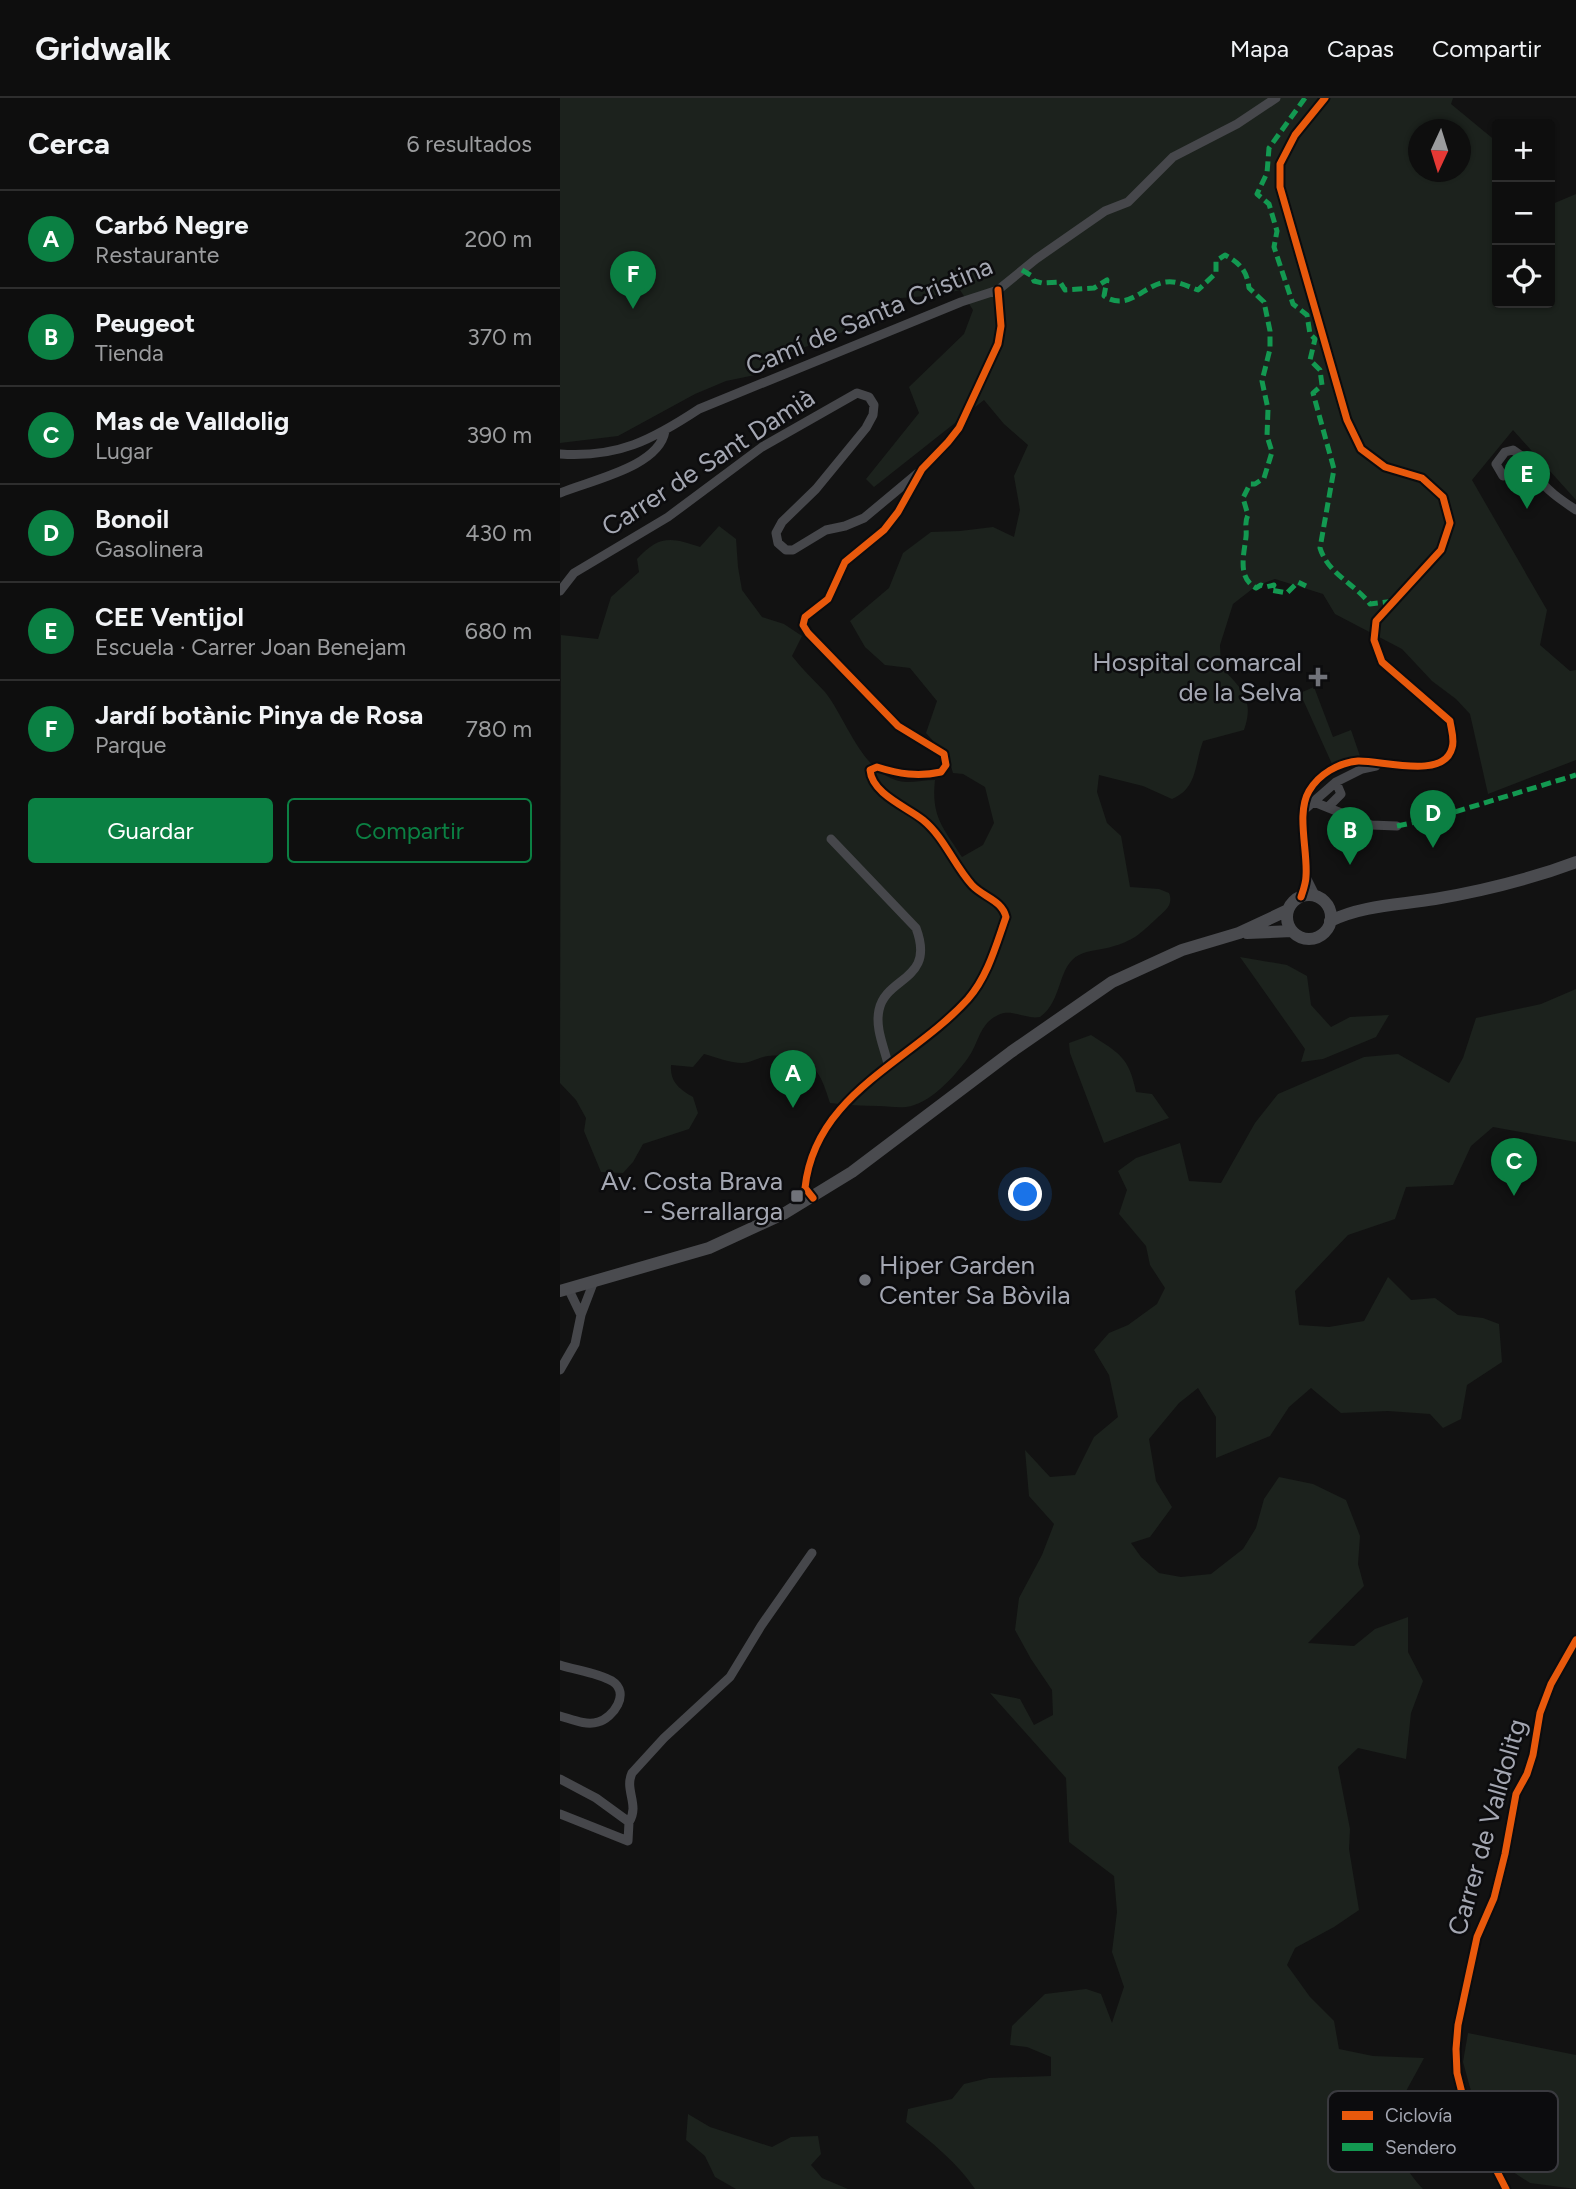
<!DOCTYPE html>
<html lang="es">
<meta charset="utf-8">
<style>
body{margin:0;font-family:Figtree,sans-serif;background:#1c1c1c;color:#f1f3f6}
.controls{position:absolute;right:21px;top:21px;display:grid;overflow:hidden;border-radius:7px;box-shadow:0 2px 5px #0004}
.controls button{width:63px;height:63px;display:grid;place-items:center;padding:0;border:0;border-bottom:2px solid #2e2e2e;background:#0e0e0e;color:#f1f3f6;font:35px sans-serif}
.compass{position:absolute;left:848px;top:21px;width:63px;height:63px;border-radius:50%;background:#0e0e0e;box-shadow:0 2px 5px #0004;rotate:184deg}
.you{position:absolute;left:466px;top:1097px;width:24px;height:24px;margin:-18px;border:5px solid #fff;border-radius:50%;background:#1a73e8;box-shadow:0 0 0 10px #1a73e833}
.badge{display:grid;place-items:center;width:46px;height:46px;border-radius:50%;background:#0b8043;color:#fff;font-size:23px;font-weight:700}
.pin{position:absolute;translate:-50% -58px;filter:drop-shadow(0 2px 4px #0008)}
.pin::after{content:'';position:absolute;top:37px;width:24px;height:21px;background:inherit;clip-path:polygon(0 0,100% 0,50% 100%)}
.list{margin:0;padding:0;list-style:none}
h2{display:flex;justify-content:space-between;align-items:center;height:91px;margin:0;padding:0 28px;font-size:30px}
h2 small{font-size:23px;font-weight:400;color:#9b9c9e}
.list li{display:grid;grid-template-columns:46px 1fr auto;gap:21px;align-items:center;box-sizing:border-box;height:98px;padding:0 28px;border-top:2px solid #2e2e2e}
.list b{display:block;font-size:26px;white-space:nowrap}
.list p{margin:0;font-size:23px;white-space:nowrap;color:#9b9c9e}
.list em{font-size:23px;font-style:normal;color:#9b9c9e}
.actions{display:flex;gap:14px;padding:21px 28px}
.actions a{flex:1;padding:16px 0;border:2px solid #0b8043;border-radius:7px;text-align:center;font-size:24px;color:#0b8043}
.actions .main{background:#0b8043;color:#fff}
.icon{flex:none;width:38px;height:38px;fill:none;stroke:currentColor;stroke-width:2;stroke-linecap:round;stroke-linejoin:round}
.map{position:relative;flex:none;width:1016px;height:2091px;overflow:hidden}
header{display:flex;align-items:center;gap:42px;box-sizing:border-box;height:98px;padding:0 35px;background:#0e0e0e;border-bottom:2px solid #2e2e2e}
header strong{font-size:33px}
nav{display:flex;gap:38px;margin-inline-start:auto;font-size:24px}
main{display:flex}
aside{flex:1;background:#0e0e0e}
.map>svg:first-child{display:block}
.green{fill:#1c221d;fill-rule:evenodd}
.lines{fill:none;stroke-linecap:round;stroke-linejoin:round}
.minor{stroke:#46474b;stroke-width:9}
.secondary{stroke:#4a4b4f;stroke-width:12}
.quiet{stroke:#139951;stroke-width:5;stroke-dasharray:10 5;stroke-linecap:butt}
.cycleway-casing{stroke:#0c0c0e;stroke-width:11}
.cycleway{stroke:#e8590c;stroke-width:7}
.poi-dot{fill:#71737a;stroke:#0c0c0e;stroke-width:2.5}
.labels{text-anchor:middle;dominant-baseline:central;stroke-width:5;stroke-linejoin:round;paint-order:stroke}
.street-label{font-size:26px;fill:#a4a7b2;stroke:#0c0c0e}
.poi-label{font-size:26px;fill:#a4a7b2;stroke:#0c0c0e;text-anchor:end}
.key{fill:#0c0c0e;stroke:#3a3a3f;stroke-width:2}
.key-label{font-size:19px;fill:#a4a7b2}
</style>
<header>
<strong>Gridwalk</strong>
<nav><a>Mapa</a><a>Capas</a><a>Compartir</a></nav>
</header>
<main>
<aside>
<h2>Cerca<small>6 resultados</small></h2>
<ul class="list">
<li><span class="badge">A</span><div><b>Carbó Negre</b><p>Restaurante</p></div><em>200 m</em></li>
<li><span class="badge">B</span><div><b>Peugeot</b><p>Tienda</p></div><em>370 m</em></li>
<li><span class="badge">C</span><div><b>Mas de Valldolig</b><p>Lugar</p></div><em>390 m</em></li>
<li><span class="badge">D</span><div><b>Bonoil</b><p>Gasolinera</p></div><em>430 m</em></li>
<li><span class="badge">E</span><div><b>CEE Ventijol</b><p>Escuela · Carrer Joan Benejam</p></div><em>680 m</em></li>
<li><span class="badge">F</span><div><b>Jardí botànic Pinya de Rosa</b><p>Parque</p></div><em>780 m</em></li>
</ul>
<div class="actions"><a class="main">Guardar</a><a>Compartir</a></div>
</aside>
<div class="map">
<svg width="1016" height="2091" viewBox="0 0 1016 2091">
<rect width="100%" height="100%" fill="#121212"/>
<path class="green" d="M0,0H893L891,6L937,44V205H990V107L1016,96V402L953,332L912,382L987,512L980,547L1010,573L1016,572V662L928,696L910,616L896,601L872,583L842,551L775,516L763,496L715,481L696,488L673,506L660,547L661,569C681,590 695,601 684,632L643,643C634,667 638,690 612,701L583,688L539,677L537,694L547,725L561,738L570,789L599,791L609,795C614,808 604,813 596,821C580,836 573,843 551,849C541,852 529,852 519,857C497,868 503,903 480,919C466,922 452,910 438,917C419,926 419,945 408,960C394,979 370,1006 346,1009C337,1010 328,1008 319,1008C302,1008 287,1007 270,1005C259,969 250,955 208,958C199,959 191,965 182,965C170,965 156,959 144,956L133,969L111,967C110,984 119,991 133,999L138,1015L129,1031L83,1046L73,1064L63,1075L41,1074L24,1033L26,1020L16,1002L0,985L1,537L38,541L51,499L79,474L77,461C99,437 111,439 140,449L159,428L176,441L178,469L182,492L202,519L224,526L242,538L232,558C242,571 254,582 265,594C288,623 304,682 347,684C356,684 366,682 375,682C371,719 383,729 402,759L423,747L434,725L425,689L403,676L393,675L389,661L366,635L377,603L350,570L325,567L305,549L290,523L329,490L343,455L371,434L400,433L433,429L454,439L460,412L454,378L468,347L444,326L424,302L314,389L306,381L359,315L349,289L404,236L413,212L400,192L379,197L341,200L313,212L285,233L218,260L195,277L166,283L135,296L58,338L0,345ZM858,32H900V74H858Z
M754,589L773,639L791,632L801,661L778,663L772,666L740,595Z
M680,859L727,867L747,878L751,907L771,929L790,919L829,917L816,939L763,961L741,964L745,951Z
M1016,891V1044L933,1029L911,1048L893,1087L846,1089L835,1121L788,1137L735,1193L739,1227L769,1229L804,1223L828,1179L851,1202L875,1200L898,1217L923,1220L939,1226L942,1264L907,1287L901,1321L883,1330L870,1316L828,1313L781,1315L751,1290L729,1309L710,1338L656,1360V1319L638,1290L619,1305L589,1341L596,1383L612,1409L590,1439L571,1445L581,1459L599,1475L621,1479L651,1476L683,1451L696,1430L704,1401L719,1379L753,1386L786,1402L800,1438L798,1466L804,1488L748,1545L794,1548L815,1531L848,1519V1554L863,1583L851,1615L846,1661L798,1650L778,1669L790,1731L789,1751L799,1812L774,1829L735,1850L727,1867L750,1899L774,1923L779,1951L813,1958L864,1960C834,2017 814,2036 863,2091H415C397,2064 371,2044 346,2024L348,2011L392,2001L404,1986L429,1980L491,1978V1959L467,1949L450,1947L452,1928L485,1896L526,1891L541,1896L552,1925L564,1889L552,1854L557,1814L554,1778L509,1744L506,1680L430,1595L460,1601L474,1627L493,1617L492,1592L471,1561L455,1532L459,1500L482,1457L494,1426L469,1398L465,1352L490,1379L515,1377L534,1339L558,1319L549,1277L534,1252L549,1235L568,1227L597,1206L605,1190L590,1167L586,1148L559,1116L567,1092L558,1073L576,1060L620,1045L629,1083L661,1085L695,1025L718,996L804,959L838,956L889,985L903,960L916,920L981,906Z
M531,937C559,955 569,959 576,994L592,996L609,1020L544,1045L510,955L509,945Z
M908,1935L1016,1957V2091L970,2085L944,2068L916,2011L903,1964Z
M128,2016L150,2029L212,2049L231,2039L258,2038L261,2056L251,2067L262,2080L288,2091H176L155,2079L145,2058L126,2042Z"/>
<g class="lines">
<path class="minor" d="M0,356C58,360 92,342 139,311L401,204L438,192L476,161L545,113L568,104L613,59L677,26L716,0
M963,358L960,368L943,378L936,366L945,354L953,352C969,363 965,362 976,377C986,392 1001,402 1016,412
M0,395C31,382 99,369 105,333
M0,493L14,475L108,419L202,349L297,295L309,299L314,307L313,317L306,330L256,391L222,424L216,435L218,445L226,452H233L266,432L285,428L304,420L358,375
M754,704L811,727L837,728
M768,709L781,696L776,684
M744,712L776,684L802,671L816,668
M271,741L356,830C376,883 326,878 319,912C315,930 324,949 328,966
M746,779L756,799
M741,799C743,793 746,785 746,778C748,753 736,715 749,693C759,676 778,665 798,663C821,662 884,682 892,650C895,642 891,631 890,623L822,564L814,542L816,523L881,452L890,425L883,399L862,380L825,369L801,351L787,322L720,89V66L735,37L765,0
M253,1100L245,1090C255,995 351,964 408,901C428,878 436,847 446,819C442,802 423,799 412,787C394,767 384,739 363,722C347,709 312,696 310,672L317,669C339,676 358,679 381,674L386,667L384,656L338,628L248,535L243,527L245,519L268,501L285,464L324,432L338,414L362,371L388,344L399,330L438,246L441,228L438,192
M21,1217L34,1183
M0,1272L15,1246L21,1217L8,1190
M0,1567C16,1572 38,1575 52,1583C71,1595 53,1620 38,1624C26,1628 11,1621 0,1618
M0,1681L36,1700L69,1724L68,1743L0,1716
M69,1724C80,1707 64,1692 72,1675L104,1640L170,1579L201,1528L252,1455
M946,2091L913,2026L903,1999L897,1975L896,1951L898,1927L917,1839L934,1800L945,1756L956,1696L967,1676L973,1657L980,1615L991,1586L1016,1542"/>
<path class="secondary" d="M727 819a22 22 0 1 1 44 0a22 22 0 1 1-44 0Z
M770,823C803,807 839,807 875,801C922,793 971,781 1016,764
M687,835L732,833
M0,1193L149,1150L225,1115L292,1074L451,954L552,884L622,852L679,835L728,812"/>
<path class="quiet" d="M745,0L709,50L707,75L697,96L709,106L717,133L714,149L733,206L747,217L750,236L755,241L750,262L760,272L762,287L753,295L774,371L760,450C768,476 794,485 810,506L834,503
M462,172L472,178L474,183L482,185L500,184L505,192L534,190L547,182L544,198C569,214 583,187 606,184C616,182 629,189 638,192L656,175V163L665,157C680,165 687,173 689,190L704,204L710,233V251L702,283L708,311L707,338L712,354L704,380L695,386H690L683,400L688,417C684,425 687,430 686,439C684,456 677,480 696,490L701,487L706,489L714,487L711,492L727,495L738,484L746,488
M837,728L875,720L1016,677"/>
<defs>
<path id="cycleway" d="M741,799C743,793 746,785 746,778C748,753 736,715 749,693C759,676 778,665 798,663C821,662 884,682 892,650C895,642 891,631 890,623L822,564L814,542L816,523L881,452L890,425L883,399L862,380L825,369L801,351L787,322L720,89V66L735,37L765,0
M253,1100L245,1090C255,995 351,964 408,901C428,878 436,847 446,819C442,802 423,799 412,787C394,767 384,739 363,722C347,709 312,696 310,672L317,669C339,676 358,679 381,674L386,667L384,656L338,628L248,535L243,527L245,519L268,501L285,464L324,432L338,414L362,371L388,344L399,330L438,246L441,228L438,192
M946,2091L913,2026L903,1999L897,1975L896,1951L898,1927L917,1839L934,1800L945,1756L956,1696L967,1676L973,1657L980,1615L991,1586L1016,1542"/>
</defs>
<use href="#cycleway" class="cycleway-casing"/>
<use href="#cycleway" class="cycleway"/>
</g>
<g class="poi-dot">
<path d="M754.5 568.5h7v7h7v7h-7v7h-7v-7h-7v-7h7z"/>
<rect x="230" y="1091" width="14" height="14" rx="3.5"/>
<circle cx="305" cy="1182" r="7"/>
</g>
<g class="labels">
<g class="street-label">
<text transform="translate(309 218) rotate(-23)">Camí de Santa Cristina</text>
<text transform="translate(148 364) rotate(-33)">Carrer de Sant Damià</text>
<text transform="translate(927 1729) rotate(-74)">Carrer de Valldolitg</text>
</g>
<g class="poi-label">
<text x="742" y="564">Hospital comarcal<tspan x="742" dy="30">de la Selva</tspan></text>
<text x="223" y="1083">Av. Costa Brava<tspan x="223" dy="30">- Serrallarga</tspan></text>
<text x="319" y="1167" text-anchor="start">Hiper Garden<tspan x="319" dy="30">Center Sa Bòvila</tspan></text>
</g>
</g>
<rect x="768" y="1993" width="230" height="81" rx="10" class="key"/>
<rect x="782" y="2013" width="31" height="9" fill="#e8590c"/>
<rect x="782" y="2045" width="31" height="8" fill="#139951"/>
<g class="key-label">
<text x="825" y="2024">Ciclovía</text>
<text x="825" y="2056">Sendero</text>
</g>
</svg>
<div class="controls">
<button>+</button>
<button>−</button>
<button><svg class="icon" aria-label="locate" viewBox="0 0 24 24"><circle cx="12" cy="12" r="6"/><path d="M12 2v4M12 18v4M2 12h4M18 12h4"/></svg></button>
</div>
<svg class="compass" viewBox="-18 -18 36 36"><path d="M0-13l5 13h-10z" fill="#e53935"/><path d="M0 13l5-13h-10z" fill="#9b9c9e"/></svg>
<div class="you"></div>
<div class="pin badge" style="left:233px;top:1010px">A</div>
<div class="pin badge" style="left:790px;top:767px">B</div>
<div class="pin badge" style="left:954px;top:1098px">C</div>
<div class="pin badge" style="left:873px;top:750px">D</div>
<div class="pin badge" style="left:967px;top:411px">E</div>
<div class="pin badge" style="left:73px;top:211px">F</div>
</div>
</main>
